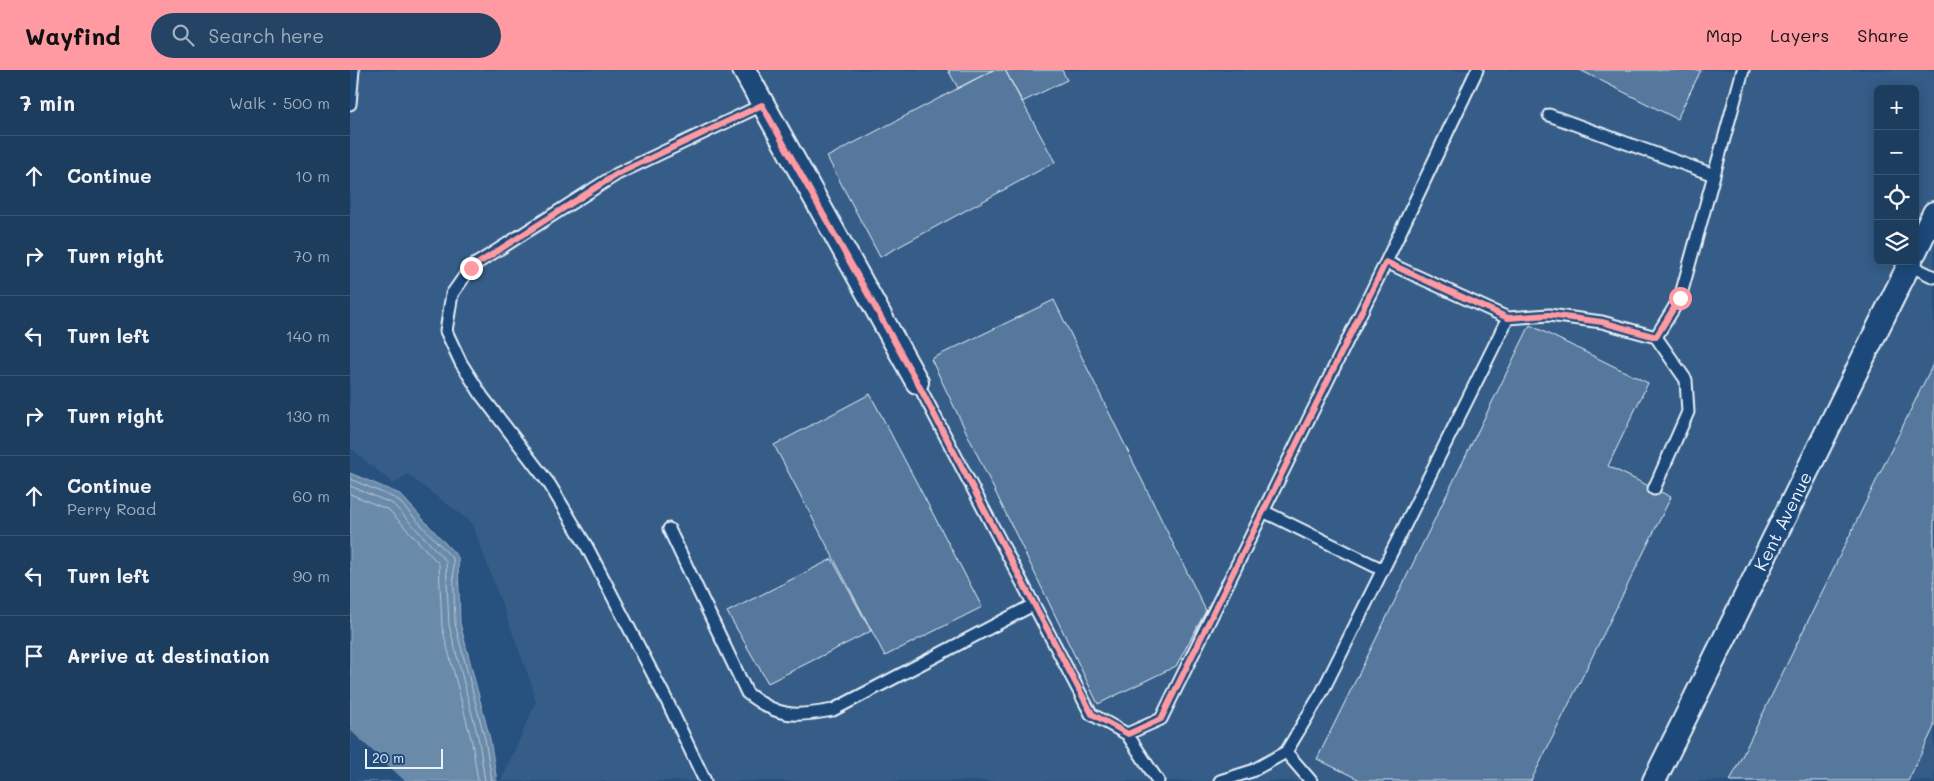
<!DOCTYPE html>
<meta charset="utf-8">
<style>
body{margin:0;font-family:Mali,sans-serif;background:#254465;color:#f1f3f6}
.controls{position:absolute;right:15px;top:15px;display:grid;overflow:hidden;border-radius:8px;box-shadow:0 2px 12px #0003}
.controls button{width:45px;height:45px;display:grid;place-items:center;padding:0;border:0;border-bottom:1px solid #3b5674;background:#1d3d5f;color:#f1f3f6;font:25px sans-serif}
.scale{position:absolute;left:15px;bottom:12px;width:78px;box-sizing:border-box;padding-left:5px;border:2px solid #e8f1f8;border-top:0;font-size:14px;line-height:18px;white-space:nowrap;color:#e8f1f8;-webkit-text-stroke:4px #1f4a7a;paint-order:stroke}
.stop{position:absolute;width:15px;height:15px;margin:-11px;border:4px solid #ff9aa2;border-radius:50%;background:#fff}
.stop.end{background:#ff9aa2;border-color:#fff;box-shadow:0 1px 5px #0008}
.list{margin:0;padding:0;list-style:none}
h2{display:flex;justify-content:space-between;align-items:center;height:65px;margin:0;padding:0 20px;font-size:21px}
h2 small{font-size:16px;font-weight:400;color:#a0aebd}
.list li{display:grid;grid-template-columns:32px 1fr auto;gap:15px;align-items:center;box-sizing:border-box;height:80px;padding:0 20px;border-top:1px solid #3b5674}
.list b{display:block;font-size:19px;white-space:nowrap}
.list p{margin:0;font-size:16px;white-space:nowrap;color:#a0aebd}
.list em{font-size:16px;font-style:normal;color:#a0aebd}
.icon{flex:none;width:28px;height:28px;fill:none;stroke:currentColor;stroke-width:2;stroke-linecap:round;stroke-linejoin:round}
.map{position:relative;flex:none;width:1584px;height:711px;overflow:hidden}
header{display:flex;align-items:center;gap:30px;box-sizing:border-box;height:70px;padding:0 25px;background:#ff9aa2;color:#111}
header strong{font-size:24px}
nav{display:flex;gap:28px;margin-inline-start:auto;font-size:18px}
.search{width:350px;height:45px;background:#254465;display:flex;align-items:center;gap:12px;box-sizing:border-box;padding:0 18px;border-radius:28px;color:#a0aebd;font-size:19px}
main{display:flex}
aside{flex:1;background:#1d3d5f}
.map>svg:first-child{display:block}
.built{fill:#355d88;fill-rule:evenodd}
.water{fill:#6b8aaa;stroke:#9db3c9}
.pier{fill:#27517f}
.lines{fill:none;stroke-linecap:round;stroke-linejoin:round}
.shore{stroke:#b6c8d9;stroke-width:1}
.building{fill:#57789d;stroke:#e8f1f8}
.service-casing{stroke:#e8f1f8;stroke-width:15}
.minor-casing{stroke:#e8f1f8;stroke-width:26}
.service{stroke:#1f4a7a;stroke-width:11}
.minor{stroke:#1f4a7a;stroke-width:22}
.route{stroke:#ff9aa2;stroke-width:6}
.labels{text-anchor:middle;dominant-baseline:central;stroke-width:5;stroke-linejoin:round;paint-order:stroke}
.street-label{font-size:18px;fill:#e8f1f8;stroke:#1f4a7a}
</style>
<header>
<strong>Wayfind</strong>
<div class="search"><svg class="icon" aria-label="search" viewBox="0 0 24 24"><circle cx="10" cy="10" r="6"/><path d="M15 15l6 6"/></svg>Search here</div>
<nav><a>Map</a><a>Layers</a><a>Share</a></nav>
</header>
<main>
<aside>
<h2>7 min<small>Walk · 500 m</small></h2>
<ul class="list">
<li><svg class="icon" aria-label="ahead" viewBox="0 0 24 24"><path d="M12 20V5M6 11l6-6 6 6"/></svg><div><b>Continue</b></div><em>10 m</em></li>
<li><svg class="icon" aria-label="right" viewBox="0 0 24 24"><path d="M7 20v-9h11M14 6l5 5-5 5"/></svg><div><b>Turn right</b></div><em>70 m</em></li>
<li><svg class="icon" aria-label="left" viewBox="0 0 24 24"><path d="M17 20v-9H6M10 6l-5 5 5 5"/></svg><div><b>Turn left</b></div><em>140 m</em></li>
<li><svg class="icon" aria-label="right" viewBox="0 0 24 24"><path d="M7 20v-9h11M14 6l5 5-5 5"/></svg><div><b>Turn right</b></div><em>130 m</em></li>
<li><svg class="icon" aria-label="ahead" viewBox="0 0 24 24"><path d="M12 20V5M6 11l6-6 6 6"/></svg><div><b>Continue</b><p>Perry Road</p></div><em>60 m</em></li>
<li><svg class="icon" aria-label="left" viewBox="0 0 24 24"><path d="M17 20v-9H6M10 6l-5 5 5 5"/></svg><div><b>Turn left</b></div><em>90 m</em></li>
<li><svg class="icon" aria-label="arrive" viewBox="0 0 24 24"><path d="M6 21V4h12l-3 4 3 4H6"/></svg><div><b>Arrive at destination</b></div></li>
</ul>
</aside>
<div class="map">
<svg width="1584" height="711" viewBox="0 0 1584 711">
<rect width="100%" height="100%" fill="#27517f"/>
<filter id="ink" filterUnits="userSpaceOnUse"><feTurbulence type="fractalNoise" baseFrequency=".02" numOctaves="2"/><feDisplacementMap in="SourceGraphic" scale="10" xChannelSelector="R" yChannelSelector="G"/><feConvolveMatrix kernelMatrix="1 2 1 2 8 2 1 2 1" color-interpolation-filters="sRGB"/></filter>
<g filter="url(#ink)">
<path class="built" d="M0,0H1584V711H151L186,632L181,613L122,453L57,404L44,414L0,378ZM1528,19H1565V191H1528Z"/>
<path class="water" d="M0,403L50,424L108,487L110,553L140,669L147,711H0Z"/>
<path class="pier" d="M0,660L55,711H0Z"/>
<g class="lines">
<path class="shore" d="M0,409L47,429L103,489L105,554L135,669L142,711
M0,416L43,434L96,491L99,555L129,671L135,711
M0,424L39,440L89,494L92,557L122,672L128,711"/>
</g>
<path class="building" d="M598,0H643L608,18Z
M643,0H655L705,92L530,187L477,87Z
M655,0H712L717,10L672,32Z
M1230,0H1351L1327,49Z
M704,230L856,541L826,596L748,634L581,289Z
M1180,255L1298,313L1258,396L1321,427L1181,711H1012L967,689Z
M1584,292V657L1558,711H1380Z
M520,324L632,537L535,586L424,375Z
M482,489L521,561L418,613L377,542Z"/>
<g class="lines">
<defs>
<path id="service" d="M0,34L3,0
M1199,45L1364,105
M1036,192L1158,248L1199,245L1252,252L1306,267L1330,228L1393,0
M1559,195L1584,207
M567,312L741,644L777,664L811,649L1036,192L1127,0
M1304,419L1338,342L1336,310L1306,267
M913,441L1033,500
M319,459L397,623C428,648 446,647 483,640L683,535
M777,664L808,711
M936,682L961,711
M355,711L317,631L237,477L200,415L132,326L111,293L96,261L102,224L121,197L267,104L412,35
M870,711L902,701L936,682L972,622L1158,248"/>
<g id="minor">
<path d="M394,0L567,312"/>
<path d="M1565,182L1584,143"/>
<path id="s1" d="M1304,711L1561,191"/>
</g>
</defs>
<use href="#service" class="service-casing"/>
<use href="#minor" class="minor-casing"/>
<use href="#service" class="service"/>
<use href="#minor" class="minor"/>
</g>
</g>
<g class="lines" filter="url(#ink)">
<path class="route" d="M121,198L267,104L412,35L567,312L742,644L778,664L811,649L1036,192L1158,248L1199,245L1252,252L1306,267L1330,228"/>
</g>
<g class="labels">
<g class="street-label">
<text stroke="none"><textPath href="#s1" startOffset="290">Kent Avenue</textPath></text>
</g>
</g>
</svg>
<div class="controls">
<button>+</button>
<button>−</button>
<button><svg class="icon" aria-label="locate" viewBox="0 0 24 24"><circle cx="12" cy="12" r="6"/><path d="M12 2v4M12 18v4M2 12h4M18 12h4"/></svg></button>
<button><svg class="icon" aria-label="layers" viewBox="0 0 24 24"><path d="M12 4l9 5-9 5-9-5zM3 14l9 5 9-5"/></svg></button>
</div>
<div class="scale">20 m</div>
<div class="stop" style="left:1330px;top:228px"></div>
<div class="stop end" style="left:121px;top:198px"></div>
</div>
</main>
